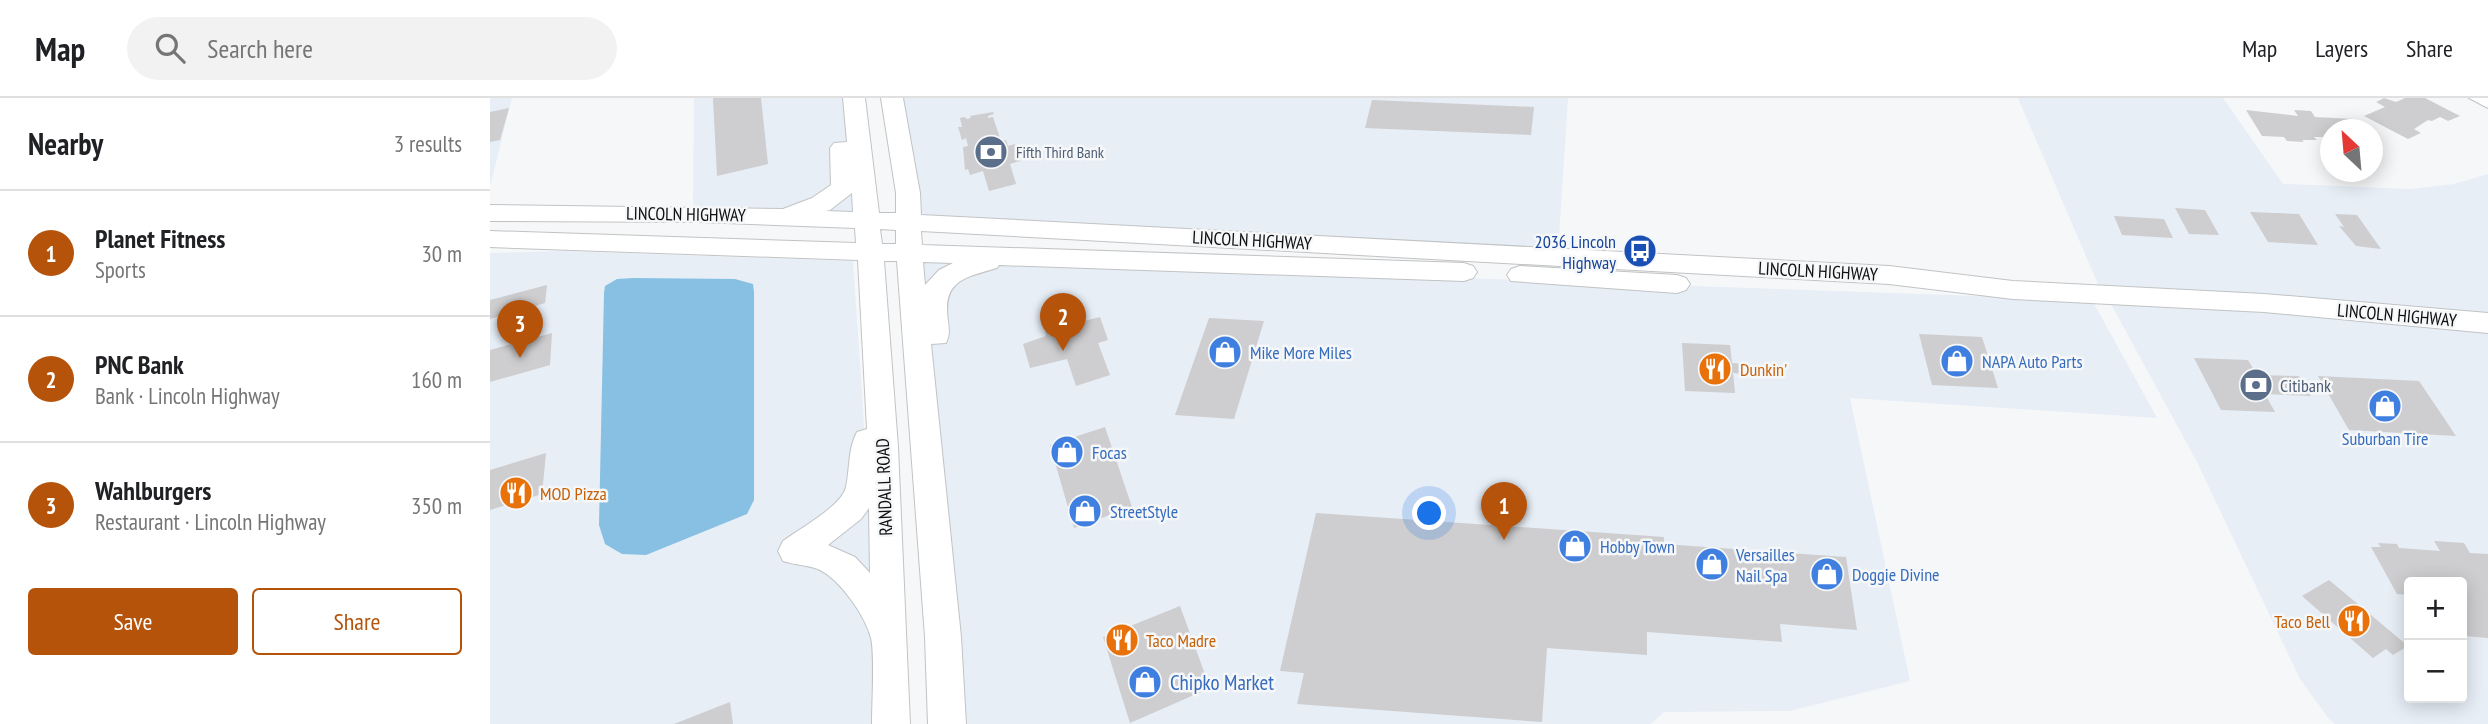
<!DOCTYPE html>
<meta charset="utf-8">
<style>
body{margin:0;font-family:"PT Sans Narrow",sans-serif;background:#f2f2f2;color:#202124}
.controls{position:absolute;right:21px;bottom:21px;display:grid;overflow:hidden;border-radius:7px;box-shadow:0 4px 18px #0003}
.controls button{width:63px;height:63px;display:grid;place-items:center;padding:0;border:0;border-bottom:2px solid #e0e0e0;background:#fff;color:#202124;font:35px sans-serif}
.compass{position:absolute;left:1830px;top:21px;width:63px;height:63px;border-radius:50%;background:#fff;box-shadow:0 4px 18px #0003;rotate:334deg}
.you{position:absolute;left:940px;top:416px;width:24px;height:24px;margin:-18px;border:5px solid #fff;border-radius:50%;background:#1a73e8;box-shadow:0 0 0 10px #1a73e833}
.badge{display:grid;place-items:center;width:46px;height:46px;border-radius:50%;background:#b45309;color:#fff;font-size:23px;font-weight:700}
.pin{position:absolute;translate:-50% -58px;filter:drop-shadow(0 2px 4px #0008)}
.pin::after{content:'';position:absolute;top:37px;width:24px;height:21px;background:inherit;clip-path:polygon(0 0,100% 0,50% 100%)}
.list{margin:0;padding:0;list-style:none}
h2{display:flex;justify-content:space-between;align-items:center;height:91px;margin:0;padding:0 28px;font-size:30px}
h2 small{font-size:23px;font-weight:400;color:#757577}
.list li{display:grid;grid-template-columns:46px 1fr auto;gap:21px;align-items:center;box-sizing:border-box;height:126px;padding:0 28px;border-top:2px solid #e0e0e0}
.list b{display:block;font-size:26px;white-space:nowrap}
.list p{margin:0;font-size:23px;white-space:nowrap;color:#757577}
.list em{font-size:23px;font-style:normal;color:#757577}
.actions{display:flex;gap:14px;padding:21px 28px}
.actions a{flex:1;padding:16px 0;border:2px solid #b45309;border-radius:7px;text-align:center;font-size:24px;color:#b45309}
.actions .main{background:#b45309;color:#fff}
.icon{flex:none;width:38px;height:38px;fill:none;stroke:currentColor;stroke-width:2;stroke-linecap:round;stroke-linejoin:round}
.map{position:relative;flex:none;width:1998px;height:626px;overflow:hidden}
header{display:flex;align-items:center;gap:42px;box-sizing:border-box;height:98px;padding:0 35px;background:#fff;border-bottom:2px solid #e0e0e0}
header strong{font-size:33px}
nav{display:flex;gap:38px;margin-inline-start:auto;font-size:24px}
.search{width:490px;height:63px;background:#f2f2f2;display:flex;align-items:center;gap:18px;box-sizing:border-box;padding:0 24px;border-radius:38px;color:#757577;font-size:26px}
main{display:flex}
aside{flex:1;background:#fff}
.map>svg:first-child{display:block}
.built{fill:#e7eef6;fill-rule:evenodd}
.water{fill:#87c0e3}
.building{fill:#cecdcf}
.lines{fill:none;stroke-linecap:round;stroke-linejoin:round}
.minor-casing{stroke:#c1c3c4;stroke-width:2}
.primary-casing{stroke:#c1c3c4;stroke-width:2}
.minor{fill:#fff;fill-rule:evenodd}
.primary{fill:#fff;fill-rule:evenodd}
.labels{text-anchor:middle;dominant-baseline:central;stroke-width:5;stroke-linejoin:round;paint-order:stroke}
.far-service-label{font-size:16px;fill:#4e5e75;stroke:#f6f7f9;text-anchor:start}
.street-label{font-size:18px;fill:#0e0f0f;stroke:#f6f7f9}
.transit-label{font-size:18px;fill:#164399;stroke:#f6f7f9;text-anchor:end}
.shop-label{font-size:18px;fill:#366cbe;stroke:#f6f7f9;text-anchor:start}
.food-label{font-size:18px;fill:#c56008;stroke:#f6f7f9;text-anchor:start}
.service-label{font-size:18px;fill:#4e5e75;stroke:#f6f7f9;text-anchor:start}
.near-shop-label{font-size:21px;fill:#366cbe;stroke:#f6f7f9;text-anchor:start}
</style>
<header>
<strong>Map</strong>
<div class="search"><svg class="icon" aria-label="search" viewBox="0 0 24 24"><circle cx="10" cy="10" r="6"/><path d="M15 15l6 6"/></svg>Search here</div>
<nav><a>Map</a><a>Layers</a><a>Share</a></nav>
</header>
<main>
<aside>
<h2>Nearby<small>3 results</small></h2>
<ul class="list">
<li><span class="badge">1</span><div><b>Planet Fitness</b><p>Sports</p></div><em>30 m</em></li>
<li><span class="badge">2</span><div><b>PNC Bank</b><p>Bank · Lincoln Highway</p></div><em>160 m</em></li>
<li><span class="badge">3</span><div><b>Wahlburgers</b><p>Restaurant · Lincoln Highway</p></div><em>350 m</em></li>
</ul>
<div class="actions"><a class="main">Save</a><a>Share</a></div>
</aside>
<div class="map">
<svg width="1998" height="626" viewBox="0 0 1998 626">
<rect width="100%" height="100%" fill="#f6f7f9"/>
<path class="built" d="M0,0H22L0,88Z
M204,0H358L372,120L203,114Z
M405,0H1078L1068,154L427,117Z
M1528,0H1733L1793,86L1920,91L1964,86L1998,76V220L1611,193Z
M73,153L363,163L381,431L384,626H0V155Z
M430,161L1602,202L1667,320L1360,300L1420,583L1300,613L1174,614L1161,626H467Z
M1620,204L1998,230V626H1845L1839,621L1810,581L1707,364ZM1919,484H1972V600H1919Z"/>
<path class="water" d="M143,180L245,181L263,186L264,194V402L257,416L156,457L132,456L115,446L109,427L114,195L115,188L127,181Z"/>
<path class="building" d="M223,0H271L278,66L227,78Z
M1894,0L1906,4L1915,0H1935L1970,18L1958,23L1950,19L1942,23L1938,22L1924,31L1931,35L1918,41L1874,18L1895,9L1886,4Z
M882,2L1044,9L1041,37L875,30Z
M19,10L10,42L0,44V14Z
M1756,12L1808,18L1804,12L1821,13L1825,19L1863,21L1871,32H1840V39H1824L1827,42H1812L1814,44L1797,43L1794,39L1772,38Z
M503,14L504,16L498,18V20L503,19L511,43L516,42L518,48L525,46L530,63L520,66L526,86L499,93L493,73L480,77L478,71L475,72L473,49L478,48L476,40L472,42L468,29H472L470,20L475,19L476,21L481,20L480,18Z
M1685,110L1715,112L1729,137L1699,136Z
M1760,114L1809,116L1828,147L1778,144Z
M1845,116L1867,117L1891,151L1866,148L1849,128L1854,129Z
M1624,118L1674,121L1683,140L1632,137Z
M57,187L55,205L0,221V202Z
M610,219L618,242L608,245L620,277L586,288L577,261L540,270L533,246L556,238L555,233Z
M719,220L774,223L744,321L685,317Z
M62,235L60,267L0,284V252Z
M1429,236L1492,239L1508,290L1442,287Z
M1192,245L1240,247L1242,265L1255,266L1256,276L1243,275L1245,295L1195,293Z
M1704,260L1758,262L1767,277L1809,278L1821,298L1775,296L1785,314L1731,312Z
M1828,278L1929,283L1966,338L1859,332Z
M615,329L642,409L584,430L560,347Z
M56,355L52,396L0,412V372Z
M826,415L1174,439V446L1356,459L1367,532L1290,526L1292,544L1157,534V557L1057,550L1052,624L807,606L814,575L790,573Z
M1944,443L1974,445L1980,455L1998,456V540L1975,538L1972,533V484H1919V497L1907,496L1881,449H1891L1888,445L1907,446L1909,450L1950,453Z
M1839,482L1918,548L1903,557L1896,551L1883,560L1812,498Z
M690,508L720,590L640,625L613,539Z
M240,604L243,626H184Z"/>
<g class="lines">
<defs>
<path id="minor" d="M1979,0H1998V10Z"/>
<path id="primary" d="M353,0H375L389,115H406V95L391,0H413L430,95L431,117L1399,168L1523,183L1774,196L1998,215V235L1774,214L1523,201L1399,186L431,133L432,147L974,165L983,168L987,174L983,180L974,183L509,167L507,170C473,180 452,183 458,223C459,232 460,237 456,245L441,246L471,539L476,626H438L435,539L407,163H394L408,349L420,626H382C382,605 385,557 381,540C375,517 350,482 330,472C319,467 305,467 293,463L288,453L293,443C309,431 352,408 356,389C360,370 358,350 367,334L377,331L368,162L0,149V133L366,145L365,130L208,124L0,123V107L293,111L322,100L341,87L340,50L344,45L357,44ZM362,95L363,114L336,113L340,112ZM390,131L406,132V146H392ZM433,164L463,165L449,172L435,187ZM379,410L380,475L365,459L338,447L371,421Z
M1030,168L1187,177L1196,180L1200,186L1196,192L1187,195L1021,183L1017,177L1021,171Z"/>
</defs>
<use href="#minor" class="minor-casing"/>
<use href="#primary" class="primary-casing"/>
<use href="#minor" class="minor"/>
<use href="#primary" class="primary"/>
</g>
<defs>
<symbol id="bank-disc" viewBox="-11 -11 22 22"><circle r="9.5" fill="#5c6f8a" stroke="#f6f7f9"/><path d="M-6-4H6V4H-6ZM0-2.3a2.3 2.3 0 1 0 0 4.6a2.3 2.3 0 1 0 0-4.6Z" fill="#fff"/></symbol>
<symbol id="bus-disc" viewBox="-11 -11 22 22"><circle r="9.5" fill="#1a4fb4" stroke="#f6f7f9"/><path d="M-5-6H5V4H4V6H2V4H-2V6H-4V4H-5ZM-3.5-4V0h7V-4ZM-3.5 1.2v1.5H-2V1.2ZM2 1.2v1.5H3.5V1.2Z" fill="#fff"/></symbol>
<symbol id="shop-disc" viewBox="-11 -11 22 22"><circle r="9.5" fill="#3f7fe0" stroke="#f6f7f9"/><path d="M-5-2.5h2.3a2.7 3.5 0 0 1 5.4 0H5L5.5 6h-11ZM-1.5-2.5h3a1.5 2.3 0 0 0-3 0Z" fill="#fff"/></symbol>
<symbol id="restaurant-disc" viewBox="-11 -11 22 22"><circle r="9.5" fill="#e8710a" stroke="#f6f7f9"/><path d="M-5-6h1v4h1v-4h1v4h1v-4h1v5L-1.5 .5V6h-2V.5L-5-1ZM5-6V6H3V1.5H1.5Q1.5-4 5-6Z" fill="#fff"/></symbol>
</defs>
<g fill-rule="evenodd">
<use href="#bank-disc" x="482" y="35" width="38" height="38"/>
<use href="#bus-disc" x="1131" y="134" width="38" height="38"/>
<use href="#shop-disc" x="716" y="235" width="38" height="38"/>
<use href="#shop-disc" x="1448" y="244" width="38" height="38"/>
<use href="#restaurant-disc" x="1206" y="252" width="38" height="38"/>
<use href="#bank-disc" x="1747" y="268" width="38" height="38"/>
<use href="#shop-disc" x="1876" y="289" width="38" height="38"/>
<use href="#shop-disc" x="558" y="335" width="38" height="38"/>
<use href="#restaurant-disc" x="7" y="376" width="38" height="38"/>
<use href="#shop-disc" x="576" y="394" width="38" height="38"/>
<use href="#shop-disc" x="1066" y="429" width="38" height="38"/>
<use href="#shop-disc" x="1203" y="447" width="38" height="38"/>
<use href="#shop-disc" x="1318" y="457" width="38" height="38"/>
<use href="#restaurant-disc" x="1845" y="504" width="38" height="38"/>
<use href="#restaurant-disc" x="613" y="523" width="38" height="38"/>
<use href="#shop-disc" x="636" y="565" width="38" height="38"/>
</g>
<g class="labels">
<g class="far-service-label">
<text x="526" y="54">Fifth Third Bank</text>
</g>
<g class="street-label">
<text transform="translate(196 116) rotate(1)">LINCOLN HIGHWAY</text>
<text transform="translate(762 142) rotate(3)">LINCOLN HIGHWAY</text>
<text transform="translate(1328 173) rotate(3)">LINCOLN HIGHWAY</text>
<text transform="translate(1907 217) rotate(5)">LINCOLN HIGHWAY</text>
<text transform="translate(394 389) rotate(-92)">RANDALL ROAD</text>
</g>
<g class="transit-label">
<text x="1126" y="143">2036 Lincoln<tspan x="1126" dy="21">Highway</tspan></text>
</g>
<g class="shop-label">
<text x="760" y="254">Mike More Miles</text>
<text x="1492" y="263">NAPA Auto Parts</text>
<text x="1895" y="340" text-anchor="middle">Suburban Tire</text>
<text x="602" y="354">Focas</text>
<text x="620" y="413">StreetStyle</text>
<text x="1110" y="448">Hobby Town</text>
<text x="1246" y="456">Versailles<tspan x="1246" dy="21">Nail Spa</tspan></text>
<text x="1362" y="476">Doggie Divine</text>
</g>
<g class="food-label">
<text x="1250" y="271">Dunkin'</text>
<text x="50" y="395">MOD Pizza</text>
<text x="1840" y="523" text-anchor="end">Taco Bell</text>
<text x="656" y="542">Taco Madre</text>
</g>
<g class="service-label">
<text x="1790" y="287">Citibank</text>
</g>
<g class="near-shop-label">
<text x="680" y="584">Chipko Market</text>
</g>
</g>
</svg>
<div class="controls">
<button>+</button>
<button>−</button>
</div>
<svg class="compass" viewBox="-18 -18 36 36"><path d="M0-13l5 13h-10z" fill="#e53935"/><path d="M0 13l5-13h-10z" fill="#757577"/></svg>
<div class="you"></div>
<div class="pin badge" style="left:1014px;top:442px">1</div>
<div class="pin badge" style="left:573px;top:253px">2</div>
<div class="pin badge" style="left:30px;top:260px">3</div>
</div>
</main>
